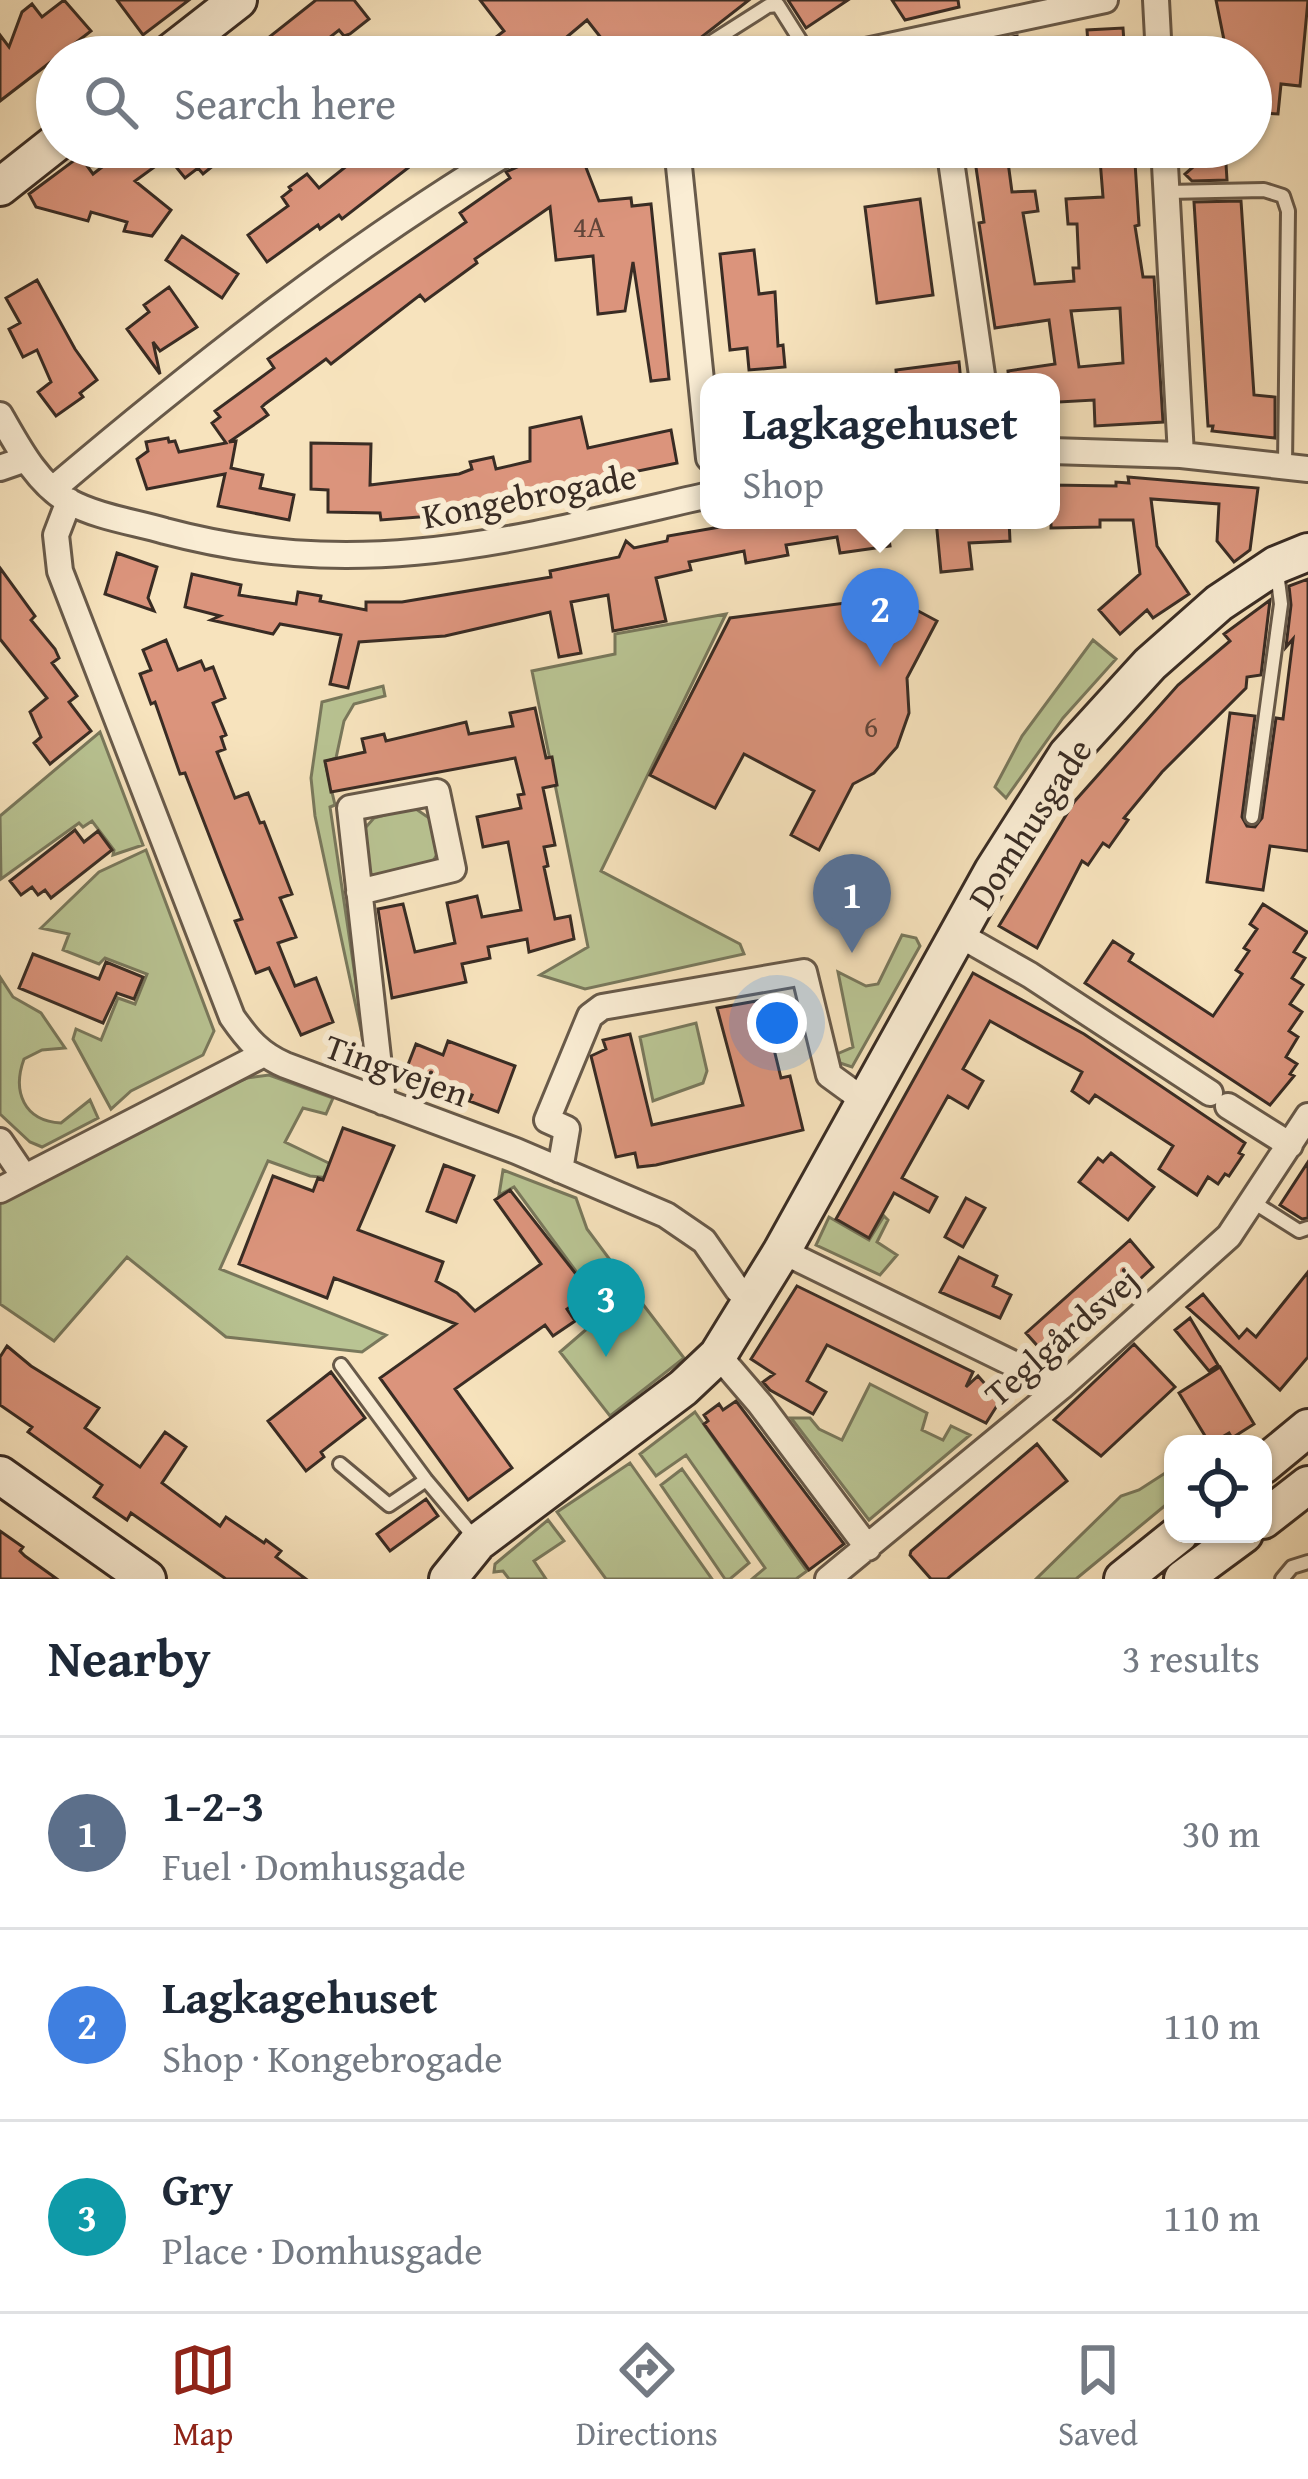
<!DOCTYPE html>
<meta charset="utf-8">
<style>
body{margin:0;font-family:"Gentium Book Plus",serif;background:#f2f2f3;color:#1f2937}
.controls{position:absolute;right:36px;bottom:36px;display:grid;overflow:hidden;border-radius:24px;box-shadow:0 3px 9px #0004}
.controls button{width:108px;height:108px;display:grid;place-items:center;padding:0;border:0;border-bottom:3px solid #e0e1e3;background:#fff;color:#1f2937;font:60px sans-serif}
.you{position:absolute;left:777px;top:1023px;width:42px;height:42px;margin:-30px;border:9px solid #fff;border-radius:50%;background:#1a73e8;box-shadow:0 0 0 18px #1a73e833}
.badge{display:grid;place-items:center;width:78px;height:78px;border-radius:50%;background:#8f2418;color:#fff;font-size:39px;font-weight:700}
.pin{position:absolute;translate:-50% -99px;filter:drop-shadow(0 3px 6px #0008)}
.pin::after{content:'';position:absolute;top:63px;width:42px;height:36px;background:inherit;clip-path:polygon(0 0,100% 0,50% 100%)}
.popup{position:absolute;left:700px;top:373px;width:360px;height:156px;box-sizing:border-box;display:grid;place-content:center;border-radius:24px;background:#fff;filter:drop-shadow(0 3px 9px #0005);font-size:39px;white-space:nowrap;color:#747a83}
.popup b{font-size:45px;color:#1f2937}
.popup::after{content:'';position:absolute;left:50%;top:100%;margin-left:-24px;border:24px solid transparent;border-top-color:#fff}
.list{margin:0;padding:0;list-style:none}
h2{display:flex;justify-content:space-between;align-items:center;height:156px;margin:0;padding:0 48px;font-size:51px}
h2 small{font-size:39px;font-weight:400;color:#747a83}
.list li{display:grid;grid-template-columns:78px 1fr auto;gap:36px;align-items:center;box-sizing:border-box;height:192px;padding:0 48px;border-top:3px solid #e0e1e3}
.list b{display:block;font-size:45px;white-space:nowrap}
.list p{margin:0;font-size:39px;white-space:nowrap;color:#747a83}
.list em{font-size:39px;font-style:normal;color:#747a83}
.icon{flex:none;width:66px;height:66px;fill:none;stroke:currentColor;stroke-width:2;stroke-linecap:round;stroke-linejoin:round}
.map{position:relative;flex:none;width:1308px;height:1579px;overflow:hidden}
.search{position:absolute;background:#fff;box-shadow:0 3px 9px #0004;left:36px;right:36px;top:36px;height:132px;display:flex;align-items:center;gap:30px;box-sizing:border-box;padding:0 42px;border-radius:66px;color:#747a83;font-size:45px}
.sheet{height:732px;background:#fff}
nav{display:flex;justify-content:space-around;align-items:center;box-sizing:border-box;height:168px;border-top:3px solid #e0e1e3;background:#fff;font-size:33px;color:#747a83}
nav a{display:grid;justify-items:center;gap:6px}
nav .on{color:#8f2418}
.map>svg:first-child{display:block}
.green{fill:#b9c493;stroke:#79785c;stroke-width:3}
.building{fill:#db947c;stroke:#392c24;stroke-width:3;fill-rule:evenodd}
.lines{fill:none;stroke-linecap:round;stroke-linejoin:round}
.lane-casing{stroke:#685a4a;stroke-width:18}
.street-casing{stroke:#685a4a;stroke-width:30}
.secondary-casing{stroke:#392c24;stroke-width:42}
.lane{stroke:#faedd4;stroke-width:12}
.street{stroke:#faedd4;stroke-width:24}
.secondary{stroke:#faedd4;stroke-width:36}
.labels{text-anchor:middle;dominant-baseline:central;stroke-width:12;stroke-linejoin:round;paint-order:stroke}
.number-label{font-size:30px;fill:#62463a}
.street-label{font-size:36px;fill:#392c24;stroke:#faedd4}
</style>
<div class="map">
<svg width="1308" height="1579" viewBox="0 0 1308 1579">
<rect width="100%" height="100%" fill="#f7e3bd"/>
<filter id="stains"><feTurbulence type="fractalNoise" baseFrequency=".00167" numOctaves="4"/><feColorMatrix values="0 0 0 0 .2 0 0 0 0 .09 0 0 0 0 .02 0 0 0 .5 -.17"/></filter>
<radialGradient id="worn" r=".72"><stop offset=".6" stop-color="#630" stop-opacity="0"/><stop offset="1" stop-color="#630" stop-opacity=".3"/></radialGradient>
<path class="green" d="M726,614L601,871L740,944L744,954L585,989L540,975L588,947L532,671L615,654V634Z
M1093,640L1116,659L1063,718L1006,798L995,787L1022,736Z
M383,686L385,696L354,704L344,721L336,758L325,762L335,805L330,807L368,1063L315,816L311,778L322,702Z
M100,732L143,845L113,855L114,850L92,821L83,827L79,823L1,879L0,816Z
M413,807L435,822L439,851L429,868L378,878L362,869L358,836L374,818Z
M146,850L214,1031L203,1055L131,1091L111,1109L73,1039L76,1029L101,1040L118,998L135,1004L147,974L105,958L99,964L63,950L69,934L41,928L99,872Z
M902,935L916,938L920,946L852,1067L840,1063L837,1054L853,1047L838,972L866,986L878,984Z
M0,977L13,997L41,1013L65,1048L42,1050L24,1059C12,1092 24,1121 61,1123L90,1100L98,1118L42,1147L30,1142L0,1114Z
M696,1023L707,1071L703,1083L653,1101L640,1037Z
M269,1075L333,1098L326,1114L303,1108L285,1142L337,1167L330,1178L310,1176L268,1161L220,1269L386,1335L362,1352L226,1337L127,1257L54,1341L0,1304V1203L195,1099L247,1078Z
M503,1170L576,1198L587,1229L628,1284L578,1317L571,1310L592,1293L514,1187L499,1195Z
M884,1216L888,1220L877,1242L897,1255L880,1275L816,1245L829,1217L869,1240Z
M632,1290L684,1358L610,1416L560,1352Z
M870,1384L927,1413L922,1430L943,1440L951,1426L970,1435L869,1520L791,1418H810L819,1429L842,1440Z
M695,1412L807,1571L796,1579H752L765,1568L686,1455L656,1476L640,1454Z
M630,1463L712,1579H606L557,1512Z
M1173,1468V1499L1076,1579H1036L1121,1496L1139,1490Z
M682,1469L749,1563L730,1579H725L661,1485Z
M548,1520L564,1541L534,1561L546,1579H509L503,1571L494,1572L495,1564Z"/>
<path class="building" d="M64,0L91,31L0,101V35L9,47L22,12L32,4L42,17Z
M117,0H189L143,35Z
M316,0H354L369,19L350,34L344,36L339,30L305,57H244Z
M480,0H749L676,57H616L587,20L543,57H470L504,31Z
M788,0H848L806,28Z
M892,0H958L959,7L905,20Z
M1216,0H1308L1300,86L1281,84L1278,114L1251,112V57H1182V44L1224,40Z
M1123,28L1125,57H1089L1087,30Z
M1017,36V54L945,57V51Z
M128,147H225L214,155L219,161L203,174L198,168L185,178L168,157L135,181L171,210L152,236L124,231L127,222L91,212L88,221L36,207L29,194L80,156L93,174Z
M362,147H373L378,154L393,147L408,168L342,219L339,215L320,229L318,225L267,262L248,235L288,206L282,197L291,190L289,187L307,174L319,188L353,161L350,157Z
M562,147H578L599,201L631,198L632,206L651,204L669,379L651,381L633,262L625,311L598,314L593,256L556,260L550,207L475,259L477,263L425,301L420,295L331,364L326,359L265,404L262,407L268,415L229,442L236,441L231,468L263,475L260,488L294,495L289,520L218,506L225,474L147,489L137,459L148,451L146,442L168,438L169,442L175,441L179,452L226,443L212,423L220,417L215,411L274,368L268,359L466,222L460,213L510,178L506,172Z
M973,147H1006L1012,192L1035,191L1038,211L1023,213L1035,284L1074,281L1073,268H1079L1077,224H1068L1066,199L1103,197L1099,147H1134L1139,225L1135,226L1143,277H1154L1163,422L1095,426L1094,400L1059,402L1051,392V382H1009L1008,371L1055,364L1049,320L995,328L979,223L984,222ZM1120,308L1123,363L1079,367L1071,311Z
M1225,148L1227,180L1192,181L1185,174L1193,167L1192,150Z
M920,199L933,295L877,303L865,207Z
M1241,201L1254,395L1275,397V438L1212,431L1213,426H1208L1194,202Z
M182,236L238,274L222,298L166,260Z
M754,250L759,294L775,292L778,346L783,345L785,367L749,370L747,348L730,350L720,254Z
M37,280L75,349L97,380L80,393L83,397L56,416L38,392L51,382L37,350L23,357L9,329L20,323L6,298Z
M169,287L197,327L160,351L153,342L160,374L127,329L149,312L144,305Z
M959,362L961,382H897L896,370Z
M581,417L588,448L671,430L677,463L623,474L619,480L612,475L580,482L576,489L569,484L538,491L534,500L527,493L496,500L491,509L483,503L432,516L381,520L380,513L328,512V490L311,489V443L371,444L370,485L459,474L472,469L470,462L493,457L496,469L530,461V428Z
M1128,477L1258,488L1250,550L1234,562L1217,541L1219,504L1151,499L1157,546L1189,594L1153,618L1147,610L1120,634L1099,610L1140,574L1133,520H1100V527L1051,528V485L1116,486V482L1129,483Z
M760,520H886L890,546L840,553L837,537L786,545L788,555L746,563L744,551L689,562L691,570L656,578L666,621L613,631L608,595L571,602L581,653L559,657L550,612L445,636L359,642L348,688L330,684L341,635L280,624L273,634L211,620L220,616L185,607L192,574L241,585L239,595L296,604L298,592L321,596L320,601L366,610V602H402L551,577L550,571L619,557L626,541L634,548L667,541L668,536Z
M936,520H1009L1010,541L969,543L972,569L941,572Z
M117,553L157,567L148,598L154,611L105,594Z
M0,568L35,616L31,620L55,649L59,658L52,663L77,696L69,702L91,731L50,764L34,743L41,737L30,712L47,698L0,639Z
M1308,579V851L1270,846L1263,890L1207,882L1230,713L1255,716L1242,817L1247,826L1255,827L1262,818L1276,718L1283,719L1293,639L1286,647L1291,605L1289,586Z
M892,597L937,621L907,678L909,713L897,747L874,773L853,784L819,850L791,835L814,791L744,754L715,808L650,775L730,618Z
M1270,600L1261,675L1247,677L1246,688L1162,772L1124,818L1128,820L1109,847L1103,843L1088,865L1082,861L1037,948L999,926L1074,802L1178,685L1230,641L1224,634Z
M166,640L178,670L201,661L205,670L213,667L225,698L213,703L226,735L221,737L225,749L217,752L235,798L248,793L260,823L264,822L292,894L280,898L296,937L278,943L295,986L316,978L333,1022L301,1035L269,968L256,973L235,921L242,919L221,866L185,773L180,774L155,702L151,704L140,674L151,670L143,650Z
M535,708L546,758L552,757L557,785L543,788L555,845L544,847L548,866L544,867L555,919L570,916L574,939L529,952L527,939L488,947L490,958L462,964L466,982L392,998L378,909L403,904L415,952L455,943L447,903L477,896L482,917L521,910L508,842L483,847L477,817L521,808L518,795L524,794L515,758L331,792L325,761L365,752L362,739L384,734L386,741L466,722L469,734L513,726L510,713Z
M75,830L84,842L98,831L112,850L51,898L45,890L38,895L32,887L21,895L10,881Z
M1263,904L1307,932L1294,952L1305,958L1292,978L1303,985L1290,1004L1302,1012L1289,1031L1298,1037L1286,1057L1297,1064L1290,1074L1294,1076L1270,1105L1085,983L1113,941L1133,954L1129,961L1213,1016L1242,974L1236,970L1249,951L1244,948L1257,929L1250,924Z
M33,954L99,979L106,962L143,977L134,999L117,993L103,1023L19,988Z
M973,973L1084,1034L1245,1143L1239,1153L1243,1155L1229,1176L1225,1174L1218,1184L1208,1177L1197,1195L1159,1169L1173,1146L1095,1095L1089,1103L1072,1091L1082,1072L990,1021L963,1069L983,1081L968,1108L948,1096L902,1178L937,1197L929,1212L894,1193L869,1238L836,1219Z
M762,1000L781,1078L790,1076L803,1130L656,1165L638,1167L635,1153L616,1157L591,1056L606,1049L603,1040L630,1034L652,1125L743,1105L717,1008Z
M448,1041L515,1066L498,1112L469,1101L472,1095L406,1070L416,1044L443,1055Z
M343,1128L394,1146L358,1230L443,1262L436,1281L457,1293L475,1311L541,1264L495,1200L510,1190L590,1292L567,1309L575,1321L553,1336L545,1325L455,1389L512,1468L468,1500L380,1378L456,1324L334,1278L327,1298L239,1264L273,1176L313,1191L318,1178L323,1180Z
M1111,1153L1154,1187L1128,1220L1079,1182L1098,1158L1103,1162Z
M1308,1162V1218L1302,1219L1280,1205Z
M444,1165L474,1176L456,1222L427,1211Z
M966,1198L985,1208L963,1247L945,1237Z
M1130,1240L1153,1267L1051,1361L1026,1333Z
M959,1257L997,1276L993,1286L1011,1295L1000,1318L940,1292Z
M1308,1272V1357L1280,1390L1187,1307L1203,1294L1239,1338L1247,1329L1256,1337Z
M797,1286L973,1372L966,1387L978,1376L1000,1401L986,1423L827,1345L807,1381L826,1392L813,1414L770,1390L763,1382L774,1374L751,1359Z
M1190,1318L1218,1365L1209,1371L1175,1330Z
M1134,1344L1175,1387L1101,1456L1054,1420Z
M7,1346L31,1366L99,1408L85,1428L140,1467L165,1432L186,1447L162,1483L220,1526L226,1517L264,1543L266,1540L281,1551L276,1557L306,1579H226L131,1513L127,1520L94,1497L102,1485L28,1432L32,1427L0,1405V1357Z
M1220,1367L1254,1424L1232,1438L1229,1433L1210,1444L1179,1393Z
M331,1372L365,1418L321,1452L324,1457L306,1471L268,1421Z
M736,1401L844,1544L809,1570L704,1424L708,1421L704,1415L719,1404L723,1410Z
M1037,1444L1067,1481L947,1579H931L910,1555L911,1551Z
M426,1499L438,1516L390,1551L377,1534Z
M0,1531L23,1547L20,1551L25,1556L57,1579H0Z"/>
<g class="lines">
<defs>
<path id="lane" d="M697,57L702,48L768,6L778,5L800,40L805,57
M1167,192L1264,190L1283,196L1288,211L1285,465
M1252,817L1281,604L1277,572
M1253,1202L1299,1231L1308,1228
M341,1365L426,1480L474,1537
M340,1464L389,1505L426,1480
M1282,1579L1292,1567L1308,1562"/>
<path id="street" d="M1156,0L1159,57
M838,57L1105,0
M677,147L709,458
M949,147L983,382
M1164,147L1181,455
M0,415C18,446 36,482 68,501C97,517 134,522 165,531C364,584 516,539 709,495
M1051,451L1181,455L1308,469
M0,468L26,459
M53,489C199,365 351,246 516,147
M69,501L56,535L60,571L232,1017C248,1040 260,1054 285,1065L516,1151L666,1215L704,1241L738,1290L753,1300
M359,892L453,869L437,792L350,808L383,1102
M958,934L1030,975L1210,1093
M1228,1106L1290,1145
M0,1141L23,1175
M560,1170L567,1129L547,1120L590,1016L602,1007L804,972L829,1075L866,1102
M0,1190L262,1055
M782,1251L1061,1387
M718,1355L760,1404L868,1548
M828,1579L1061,1387L1229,1236L1308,1116"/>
<path id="secondary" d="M165,57L238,0
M0,187L57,142
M1263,1465L1308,1428
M0,1475L147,1579
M1263,1520L1308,1485
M448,1579L478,1542L683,1388L718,1355L782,1251L993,871L1067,755L1150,664L1219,603L1276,565L1308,552
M1123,1579L1179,1534
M1183,1579L1244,1534"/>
</defs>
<use href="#lane" class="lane-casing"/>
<use href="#street" class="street-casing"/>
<use href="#secondary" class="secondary-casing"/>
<use href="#lane" class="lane"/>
<use href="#street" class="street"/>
<use href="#secondary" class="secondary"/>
</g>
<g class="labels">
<g class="number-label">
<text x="589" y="226">4A</text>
<text x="871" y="726">6</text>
</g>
<g class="street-label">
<text transform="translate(529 495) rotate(-11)">Kongebrogade</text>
<text transform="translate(1029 823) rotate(-57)">Domhusgade</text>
<text transform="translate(397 1069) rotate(20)">Tingvejen</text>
<text transform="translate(1061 1336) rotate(-41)">Teglgårdsvej</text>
</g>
</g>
<rect width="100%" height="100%" filter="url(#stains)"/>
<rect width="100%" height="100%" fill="url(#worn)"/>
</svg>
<div class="controls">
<button><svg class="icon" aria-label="locate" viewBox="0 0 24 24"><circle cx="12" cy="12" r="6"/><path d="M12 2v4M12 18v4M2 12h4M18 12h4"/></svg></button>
</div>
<div class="you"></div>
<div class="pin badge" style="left:852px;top:953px;background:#5c6f8a">1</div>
<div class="pin badge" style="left:880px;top:667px;background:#3f7fe0">2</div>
<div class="popup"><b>Lagkagehuset</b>Shop</div>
<div class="pin badge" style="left:606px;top:1357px;background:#0f9aa8">3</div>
<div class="search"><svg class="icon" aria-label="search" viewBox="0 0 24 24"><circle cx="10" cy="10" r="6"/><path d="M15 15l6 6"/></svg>Search here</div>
</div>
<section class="sheet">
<h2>Nearby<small>3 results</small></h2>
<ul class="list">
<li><span class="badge" style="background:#5c6f8a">1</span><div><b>1-2-3</b><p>Fuel · Domhusgade</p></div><em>30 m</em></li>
<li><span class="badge" style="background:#3f7fe0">2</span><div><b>Lagkagehuset</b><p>Shop · Kongebrogade</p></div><em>110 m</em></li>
<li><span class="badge" style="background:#0f9aa8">3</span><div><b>Gry</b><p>Place · Domhusgade</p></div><em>110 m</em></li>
</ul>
</section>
<nav>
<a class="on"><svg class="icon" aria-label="map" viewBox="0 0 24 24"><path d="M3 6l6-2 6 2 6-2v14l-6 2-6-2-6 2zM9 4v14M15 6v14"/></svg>Map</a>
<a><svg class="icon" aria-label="directions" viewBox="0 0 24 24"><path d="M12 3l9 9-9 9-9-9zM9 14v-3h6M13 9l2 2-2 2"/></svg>Directions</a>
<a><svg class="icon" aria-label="saved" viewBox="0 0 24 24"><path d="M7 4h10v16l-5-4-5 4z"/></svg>Saved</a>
</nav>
